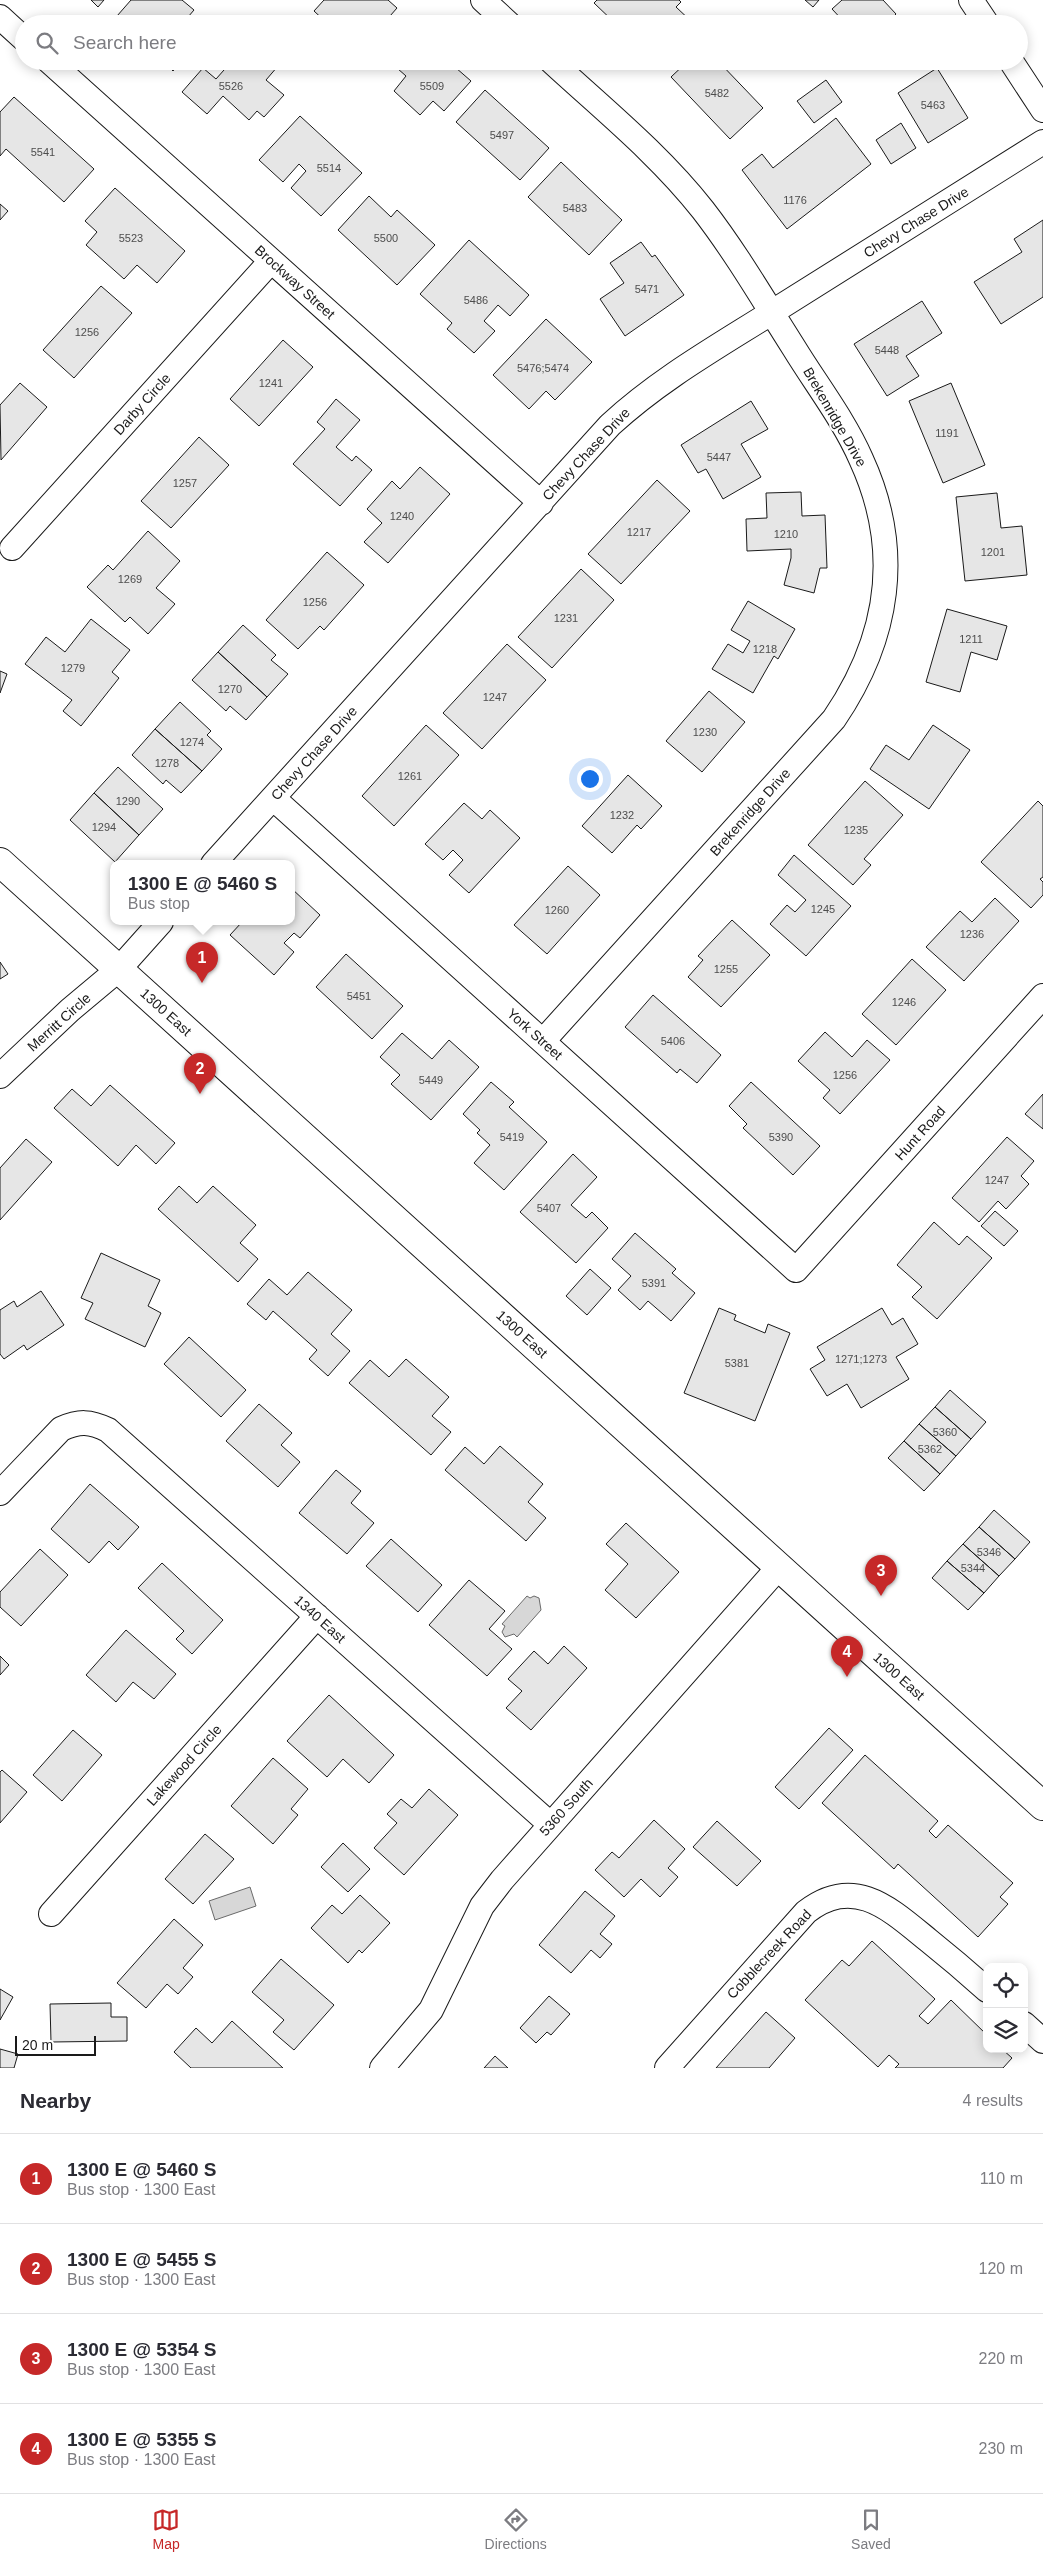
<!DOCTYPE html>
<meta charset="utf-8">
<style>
body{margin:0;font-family:Helvetica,sans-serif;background:#f7f7f7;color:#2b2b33}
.controls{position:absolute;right:15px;bottom:15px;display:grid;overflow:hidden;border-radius:10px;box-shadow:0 2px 12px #0003}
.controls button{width:45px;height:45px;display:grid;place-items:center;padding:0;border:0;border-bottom:1px solid #e1e1e2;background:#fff;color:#2b2b33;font:25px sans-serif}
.scale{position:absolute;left:15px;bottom:12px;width:81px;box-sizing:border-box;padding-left:5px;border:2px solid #1a1a1a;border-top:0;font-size:14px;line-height:18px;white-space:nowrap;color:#1a1a1a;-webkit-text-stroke:4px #fff;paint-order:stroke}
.you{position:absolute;left:589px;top:778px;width:18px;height:18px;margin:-12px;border:4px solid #fff;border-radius:50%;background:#1a73e8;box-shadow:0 0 0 8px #1a73e833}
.badge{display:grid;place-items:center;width:32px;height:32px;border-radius:50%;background:#c62828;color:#fff;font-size:16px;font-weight:700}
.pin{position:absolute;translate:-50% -41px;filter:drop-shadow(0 1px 2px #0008)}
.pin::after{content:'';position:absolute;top:26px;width:18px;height:15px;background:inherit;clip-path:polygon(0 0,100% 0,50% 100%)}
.popup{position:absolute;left:110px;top:860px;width:185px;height:65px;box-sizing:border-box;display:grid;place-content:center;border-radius:10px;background:#fff;filter:drop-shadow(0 1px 4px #0005);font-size:16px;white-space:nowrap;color:#7c7c81}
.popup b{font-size:19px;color:#2b2b33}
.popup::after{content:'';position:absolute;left:50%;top:100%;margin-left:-10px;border:10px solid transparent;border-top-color:#fff}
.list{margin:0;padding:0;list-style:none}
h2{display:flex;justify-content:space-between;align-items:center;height:65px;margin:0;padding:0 20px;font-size:21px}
h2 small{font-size:16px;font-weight:400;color:#7c7c81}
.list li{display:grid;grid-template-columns:32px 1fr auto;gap:15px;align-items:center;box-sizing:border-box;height:90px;padding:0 20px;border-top:1px solid #e1e1e2}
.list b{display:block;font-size:19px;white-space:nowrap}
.list p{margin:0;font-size:16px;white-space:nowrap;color:#7c7c81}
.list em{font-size:16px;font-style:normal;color:#7c7c81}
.icon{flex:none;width:28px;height:28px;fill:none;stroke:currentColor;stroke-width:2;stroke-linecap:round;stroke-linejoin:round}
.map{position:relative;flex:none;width:1043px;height:2068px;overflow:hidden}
.search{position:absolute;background:#fff;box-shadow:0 2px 12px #0003;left:15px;right:15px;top:15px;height:55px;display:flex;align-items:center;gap:12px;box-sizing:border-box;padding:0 18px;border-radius:28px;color:#7c7c81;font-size:19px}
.sheet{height:425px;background:#fff}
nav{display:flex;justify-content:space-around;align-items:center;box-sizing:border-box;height:70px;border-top:1px solid #e1e1e2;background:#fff;font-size:14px;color:#7c7c81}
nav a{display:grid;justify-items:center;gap:2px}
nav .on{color:#c62828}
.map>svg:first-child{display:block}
.water{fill:#d7d7d7;stroke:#6a6a6a}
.building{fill:#e6e6e6;stroke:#1a1a1a}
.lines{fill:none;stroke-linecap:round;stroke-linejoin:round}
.minor-casing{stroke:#1a1a1a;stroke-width:26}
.secondary-casing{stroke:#1a1a1a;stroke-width:30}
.minor{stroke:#fff;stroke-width:24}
.secondary{stroke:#fff;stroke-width:28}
.labels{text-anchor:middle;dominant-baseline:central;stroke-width:4;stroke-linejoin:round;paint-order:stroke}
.number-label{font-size:11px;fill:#4d4d4d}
.street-label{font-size:14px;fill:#1a1a1a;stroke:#fff}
</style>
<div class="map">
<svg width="1043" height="2068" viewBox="0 0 1043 2068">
<rect width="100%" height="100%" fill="#fff"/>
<path class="water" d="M527,1596L530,1598L534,1596L539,1598L541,1610L517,1637L514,1634L505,1637L502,1632L505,1626L502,1624Z
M250,1887L256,1906L215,1920L209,1901Z"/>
<path class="building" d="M91,0H104L98,7Z
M131,0H182L194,10L182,24H110Z
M324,0H388L397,8L383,24H328L314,11Z
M597,0H679L681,2L676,7L693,23L616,24L594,3Z
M805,0H819L813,7Z
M842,0H883L896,14L892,18L897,24H846L832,9Z
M163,61H182L173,71Z
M232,61H273L278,66L266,80L284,95L264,117L257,111L249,120L223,96L207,114L182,92L203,68L216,79Z
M389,61H448L471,81L444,111L433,101L420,115L394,91L406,76Z
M688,61H718L763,108L730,139L671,77Z
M937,68L968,118L928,143L898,93Z
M826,80L842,102L814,123L797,101Z
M485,90L549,148L520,180L456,122Z
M14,97L94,169L64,202L6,149L0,156V112Z
M300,116L362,173L321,216L291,188L306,171L299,164L283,182L259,160Z
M836,118L871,164L787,229L742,170L762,154L773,168Z
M901,123L916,148L891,164L876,140Z
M561,162L622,220L589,255L528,197Z
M115,188L185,251L157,283L137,265L124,279L86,245L97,232L85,221Z
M369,196L391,217L397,210L435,245L397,285L338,230Z
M0,204L8,211L0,220Z
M1043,220V297L1001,324L974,282L1022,252L1014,239Z
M469,240L529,295L510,316L498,305L484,321L495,331L474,353L447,329L452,323L420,294Z
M641,242L652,257L655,255L684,295L625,336L600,299L624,283L610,263Z
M101,286L132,313L74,378L43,350Z
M922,301L942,333L906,356L919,376L887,396L854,344Z
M546,319L592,362L555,400L546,391L529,409L493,375Z
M283,340L313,367L259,426L230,399Z
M20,383L47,407L1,460L0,405Z
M951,383L985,465L943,483L909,401Z
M336,399L360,420L336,447L352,461L356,456L372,470L340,506L293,464L325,429L317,422Z
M751,401L768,429L741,444L761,477L723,499L706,469L698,473L681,445Z
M199,437L229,465L171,528L141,501Z
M420,467L450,494L388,563L364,542L382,523L367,509L392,481L400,489Z
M657,480L690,511L621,584L588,554Z
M801,492L802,516L825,515L827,568H820L814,593L784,585L791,558V549L747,551L746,519L767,518L766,493Z
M997,493L1001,528L1022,526L1027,575L965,581L956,497Z
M148,531L180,561L156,588L175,604L148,634L130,617L125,622L87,587L108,565L113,570Z
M327,552L364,585L324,630L320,626L298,649L266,620Z
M581,569L614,600L552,668L518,637Z
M748,601L795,629L778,659L774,656L753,693L712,669L728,644L743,653L750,641L731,630Z
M947,609L1007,626L997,660L971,652L960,692L926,682Z
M91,619L130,650L112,672L119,678L81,726L63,711L72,700L25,664L46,637L65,652Z
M243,625L276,655L271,660L288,674L267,697L218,652Z
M507,644L546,680L482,749L443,713Z
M218,652L267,697L246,720L230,706L226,711L192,680Z
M0,671L7,674L0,693Z
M709,691L745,722L702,772L666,741Z
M180,702L211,731L207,735L222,749L202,771L155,729Z
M426,725L459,755L394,826L362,796Z
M933,725L970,750L929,809L870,769L886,745L909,760Z
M155,729L202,771L181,793L166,780L163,784L132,755Z
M118,767L163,809L139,835L94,793Z
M628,775L662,806L641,829L637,825L612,853L582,826Z
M865,781L903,815L864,859L871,865L853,885L808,845Z
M94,793L139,835L115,862L70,820Z
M1038,801L1043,806V877L1040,879L1043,882V895L1031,908L981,862Z
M464,803L482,819L490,810L520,838L469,893L449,875L463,860L453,850L443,860L425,844Z
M794,855L851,906L806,956L770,924L787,905L795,912L806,900L778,875Z
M568,866L600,895L547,954L514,925Z
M291,888L320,915L300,938L294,933L284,943L294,952L274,975L230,935L242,922H291Z
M995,898L1019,921L964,981L926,947L960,911L972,922Z
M732,920L770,955L721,1007L688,977L703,960L698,956Z
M346,954L403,1006L372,1039L316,987Z
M912,959L946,990L896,1045L862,1014Z
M0,962L8,974L0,979Z
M653,995L721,1055L697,1083L680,1069L677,1073L625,1027Z
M825,1032L852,1057L867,1040L890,1060L840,1114L823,1098L830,1090L798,1061Z
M402,1033L432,1059L449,1040L479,1067L431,1120L391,1084L400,1075L380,1057Z
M491,1082L514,1102L509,1107L547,1142L504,1190L474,1163L490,1145L477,1133L480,1130L463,1114Z
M751,1082L820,1146L793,1175L743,1128L747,1124L729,1106Z
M110,1085L175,1143L156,1164L136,1145L118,1166L54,1108L72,1089L91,1106Z
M1043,1094V1129L1025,1114Z
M1007,1137L1034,1161L1021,1176L1029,1184L1006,1209L998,1201L979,1222L952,1198Z
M26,1139L52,1162L0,1220V1168Z
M573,1154L597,1177L571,1205L586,1218L592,1212L608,1228L576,1263L520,1212Z
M179,1186L197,1203L213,1186L256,1225L240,1243L258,1259L238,1282L158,1209Z
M995,1211L1018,1231L1004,1246L981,1226Z
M934,1222L959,1245L967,1236L992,1258L937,1319L912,1297L922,1287L897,1265Z
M635,1233L676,1269L672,1273L695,1293L671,1321L648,1301L640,1310L618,1290L631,1276L612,1259Z
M101,1253L160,1280L148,1306L161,1313L145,1347L85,1319L93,1303L81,1298Z
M590,1269L611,1288L587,1315L566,1296Z
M308,1272L352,1310L331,1334L350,1351L328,1376L309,1359L317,1350L273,1311L266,1320L247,1304L269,1279L287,1295Z
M41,1291L64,1325L27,1350L24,1345L4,1359L0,1354V1310L14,1301L17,1307Z
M719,1308L736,1315L734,1320L765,1333L768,1324L790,1333L755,1421L684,1393Z
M882,1308L892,1325L903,1318L918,1344L896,1357L909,1379L861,1408L847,1384L827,1396L810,1369L825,1360L817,1347Z
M189,1337L246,1390L221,1417L164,1364Z
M406,1359L449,1397L432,1416L451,1432L431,1455L349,1383L370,1360L389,1377Z
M950,1390L986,1422L971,1439L935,1407Z
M259,1404L292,1433L281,1445L300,1462L278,1487L226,1441Z
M935,1407L971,1439L956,1456L919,1424Z
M919,1424L956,1456L940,1474L904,1441Z
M904,1441L940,1474L924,1491L888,1458Z
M500,1446L543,1484L528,1502L546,1518L526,1541L445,1470L465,1447L484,1464Z
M336,1470L361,1491L351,1503L374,1523L347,1554L299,1513Z
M90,1484L139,1527L118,1550L109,1541L89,1563L51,1529Z
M994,1510L1030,1542L1015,1559L979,1527Z
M626,1523L679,1572L636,1618L605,1590L628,1564L606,1544Z
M979,1527L1015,1559L999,1576L963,1544Z
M391,1539L442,1585L418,1612L366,1566Z
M963,1544L999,1576L984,1593L947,1561Z
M40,1549L68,1575L21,1626L0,1607V1592Z
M947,1561L984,1593L968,1610L932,1578Z
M162,1563L223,1620L192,1654L176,1639L184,1631L138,1588Z
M469,1580L505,1611L489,1629L512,1649L487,1676L429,1625Z
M126,1630L176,1674L154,1699L133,1682L116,1702L86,1675Z
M564,1646L587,1668L531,1730L506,1708L522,1691L508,1679L534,1651L548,1664Z
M0,1656L9,1665L0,1675Z
M329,1695L394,1755L369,1783L343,1759L327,1777L287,1741Z
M829,1728L853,1750L799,1809L775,1787Z
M73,1730L102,1755L62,1801L33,1775Z
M865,1755L938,1821L929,1831L936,1838L948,1825L1013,1883L1000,1897L1008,1904L978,1937L898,1864L894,1869L822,1803Z
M273,1758L308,1789L291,1809L298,1815L273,1844L231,1806Z
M2,1770L27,1792L0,1823V1772Z
M429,1789L458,1815L404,1875L374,1848L397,1823L387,1814L401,1799L412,1808Z
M654,1820L685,1849L668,1868L678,1877L660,1897L641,1879L624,1897L595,1870L612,1852L619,1858Z
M717,1821L761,1861L737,1886L693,1847Z
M205,1834L234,1859L193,1904L165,1879Z
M343,1843L370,1869L348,1892L321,1867Z
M585,1891L615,1916L600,1934L612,1944L600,1958L591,1950L571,1973L539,1945Z
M360,1895L390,1923L362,1953L359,1950L348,1963L311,1928L332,1905L342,1914Z
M174,1919L203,1945L183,1968L193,1977L178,1994L167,1984L146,2008L117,1983Z
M872,1941L935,1999L919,2016L928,2024L951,2000L987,2035V2049H1002L1012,2058L1003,2068H895L899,2064L889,2055L878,2067L805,2000L842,1960L849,1966Z
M281,1959L334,2005L294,2050L273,2032L284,2020L252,1992Z
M0,1989L13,1997L0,2020Z
M549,1996L570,2014L551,2035L547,2032L536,2043L520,2028Z
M111,2003V2017H127V2041L51,2042L50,2004Z
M766,2012L795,2038L769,2068H716Z
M232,2021L283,2068H191L174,2052L196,2028L212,2043Z
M0,2049L18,2054L14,2068H0Z
M495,2056L508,2068H484Z"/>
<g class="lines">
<defs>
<path id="minor" d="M483,0L509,24
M971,0L987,24
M0,17L24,39
M49,61L541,503
M1011,61L1043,110
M12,548L271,261
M273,798L796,1270L1043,996
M213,864L610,425C660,379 717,347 774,311C864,255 953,198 1043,142
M543,1041L834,719C889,638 903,550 861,459C844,420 816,384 794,348C764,301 737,254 703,210C659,154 603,109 551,61
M0,1076L70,1010L119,969L161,922
M0,1493L61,1429C79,1421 90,1421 108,1430L550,1824
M51,1914L317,1616
M1024,2024L1043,2041
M382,2068L431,2010L482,1906L502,1880L779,1567
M667,2068L806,1912C854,1875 889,1908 928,1940C948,1956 968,1973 987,1990"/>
<path id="secondary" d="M0,862L1043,1806"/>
</defs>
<use href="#minor" class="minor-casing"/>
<use href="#secondary" class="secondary-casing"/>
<use href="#minor" class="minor"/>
<use href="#secondary" class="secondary"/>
</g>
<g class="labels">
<g class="number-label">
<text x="231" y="86">5526</text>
<text x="432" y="86">5509</text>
<text x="717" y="93">5482</text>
<text x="933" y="105">5463</text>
<text x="502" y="135">5497</text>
<text x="43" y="152">5541</text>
<text x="329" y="168">5514</text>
<text x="795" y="200">1176</text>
<text x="575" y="208">5483</text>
<text x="131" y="238">5523</text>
<text x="386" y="238">5500</text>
<text x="647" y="289">5471</text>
<text x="476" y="300">5486</text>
<text x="87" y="332">1256</text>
<text x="887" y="350">5448</text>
<text x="543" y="368">5476;5474</text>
<text x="271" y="383">1241</text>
<text x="947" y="433">1191</text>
<text x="719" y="457">5447</text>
<text x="185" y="483">1257</text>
<text x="402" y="516">1240</text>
<text x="639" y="532">1217</text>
<text x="786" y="534">1210</text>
<text x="993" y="552">1201</text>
<text x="130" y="579">1269</text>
<text x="315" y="602">1256</text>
<text x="566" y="618">1231</text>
<text x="971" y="639">1211</text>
<text x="765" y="649">1218</text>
<text x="73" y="668">1279</text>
<text x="230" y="689">1270</text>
<text x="495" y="697">1247</text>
<text x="705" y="732">1230</text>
<text x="192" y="742">1274</text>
<text x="167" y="763">1278</text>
<text x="410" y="776">1261</text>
<text x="128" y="801">1290</text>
<text x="622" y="815">1232</text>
<text x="104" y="827">1294</text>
<text x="856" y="830">1235</text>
<text x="823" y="909">1245</text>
<text x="557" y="910">1260</text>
<text x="972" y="934">1236</text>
<text x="726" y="969">1255</text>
<text x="359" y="996">5451</text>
<text x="904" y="1002">1246</text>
<text x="673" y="1041">5406</text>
<text x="845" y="1075">1256</text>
<text x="431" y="1080">5449</text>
<text x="512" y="1137">5419</text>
<text x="781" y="1137">5390</text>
<text x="997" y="1180">1247</text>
<text x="549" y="1208">5407</text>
<text x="654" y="1283">5391</text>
<text x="861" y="1359">1271;1273</text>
<text x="737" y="1363">5381</text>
<text x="945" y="1432">5360</text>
<text x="930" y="1449">5362</text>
<text x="989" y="1552">5346</text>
<text x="973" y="1568">5344</text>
</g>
<g class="street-label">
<text transform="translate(916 222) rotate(-32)">Chevy Chase Drive</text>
<text transform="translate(295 282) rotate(42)">Brockway Street</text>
<text transform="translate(142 404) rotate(-48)">Darby Circle</text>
<text transform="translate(835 417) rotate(60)">Brekenridge Drive</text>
<text transform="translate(586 454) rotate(-47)">Chevy Chase Drive</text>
<text transform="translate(314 753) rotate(-48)">Chevy Chase Drive</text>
<text transform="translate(750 812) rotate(-48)">Brekenridge Drive</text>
<text transform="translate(166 1012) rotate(42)">1300 East</text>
<text transform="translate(59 1022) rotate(-42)">Merritt Circle</text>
<text transform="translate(535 1034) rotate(42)">York Street</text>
<text transform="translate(920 1133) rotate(-48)">Hunt Road</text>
<text transform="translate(522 1334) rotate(42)">1300 East</text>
<text transform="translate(320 1619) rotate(42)">1340 East</text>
<text transform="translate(899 1676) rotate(42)">1300 East</text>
<text transform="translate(184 1765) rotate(-48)">Lakewood Circle</text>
<text transform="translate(566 1807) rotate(-48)">5360 South</text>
<text transform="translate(769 1954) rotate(-47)">Cobblecreek Road</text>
</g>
</g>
</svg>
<div class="controls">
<button><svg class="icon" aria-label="locate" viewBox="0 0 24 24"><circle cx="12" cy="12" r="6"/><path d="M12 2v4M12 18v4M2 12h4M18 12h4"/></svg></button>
<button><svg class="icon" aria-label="layers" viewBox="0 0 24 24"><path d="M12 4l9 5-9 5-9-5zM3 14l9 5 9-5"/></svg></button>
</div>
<div class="scale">20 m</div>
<div class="you"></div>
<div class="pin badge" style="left:202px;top:983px">1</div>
<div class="popup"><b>1300 E @ 5460 S</b>Bus stop</div>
<div class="pin badge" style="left:200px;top:1094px">2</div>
<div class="pin badge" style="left:881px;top:1596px">3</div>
<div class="pin badge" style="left:847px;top:1677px">4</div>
<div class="search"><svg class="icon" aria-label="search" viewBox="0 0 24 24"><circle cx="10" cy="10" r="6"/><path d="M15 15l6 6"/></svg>Search here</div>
</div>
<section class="sheet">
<h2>Nearby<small>4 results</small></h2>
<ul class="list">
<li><span class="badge">1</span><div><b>1300 E @ 5460 S</b><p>Bus stop · 1300 East</p></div><em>110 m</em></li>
<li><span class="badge">2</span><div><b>1300 E @ 5455 S</b><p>Bus stop · 1300 East</p></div><em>120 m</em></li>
<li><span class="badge">3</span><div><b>1300 E @ 5354 S</b><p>Bus stop · 1300 East</p></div><em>220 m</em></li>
<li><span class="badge">4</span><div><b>1300 E @ 5355 S</b><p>Bus stop · 1300 East</p></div><em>230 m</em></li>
</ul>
</section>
<nav>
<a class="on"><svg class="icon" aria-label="map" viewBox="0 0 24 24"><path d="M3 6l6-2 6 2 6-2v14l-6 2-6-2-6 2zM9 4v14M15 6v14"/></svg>Map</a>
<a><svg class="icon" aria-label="directions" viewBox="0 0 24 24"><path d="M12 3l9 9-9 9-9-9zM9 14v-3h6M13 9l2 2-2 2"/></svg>Directions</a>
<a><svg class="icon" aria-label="saved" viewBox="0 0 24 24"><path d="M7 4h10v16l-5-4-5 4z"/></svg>Saved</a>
</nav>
